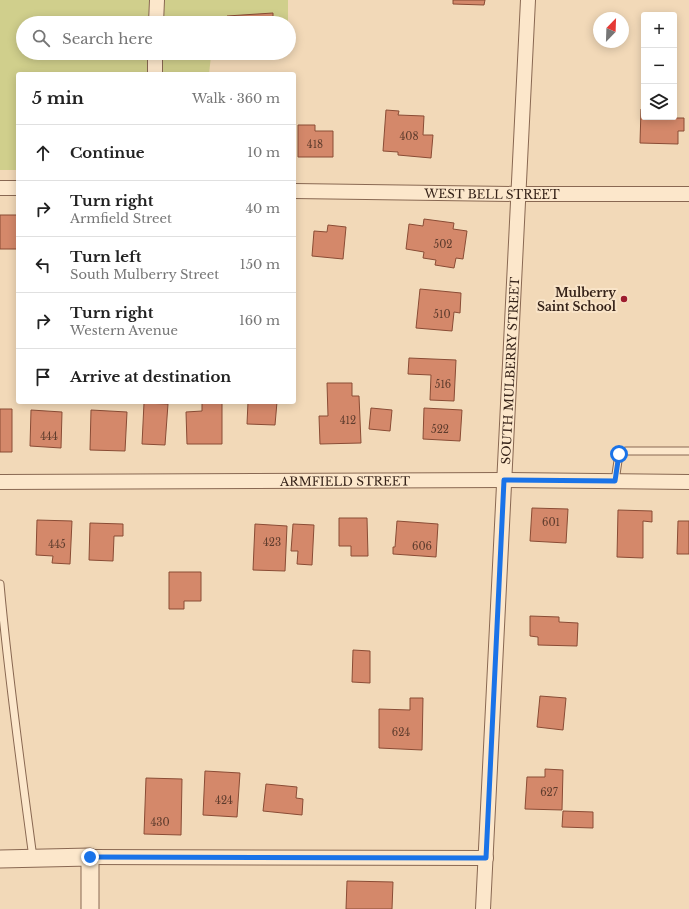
<!DOCTYPE html>
<meta charset="utf-8">
<style>
body{margin:0;font-family:"Libre Baskerville",serif;background:#f6f6f6;color:#222}
.controls{position:absolute;right:12px;top:12px;display:grid;overflow:hidden;border-radius:4px;box-shadow:0 2px 10px #0003}
.controls button{width:36px;height:36px;display:grid;place-items:center;padding:0;border:0;border-bottom:1px solid #e0e0e0;background:#fff;color:#222;font:20px sans-serif}
.compass{position:absolute;left:593px;top:12px;width:36px;height:36px;border-radius:50%;background:#fff;box-shadow:0 2px 10px #0003;rotate:23deg}
.stop{position:absolute;width:12px;height:12px;margin:-9px;border:3px solid #1a73e8;border-radius:50%;background:#fff}
.stop.end{background:#1a73e8;border-color:#fff;box-shadow:0 1px 4px #0008}
.list{margin:0;padding:0;list-style:none}
h2{display:flex;justify-content:space-between;align-items:center;height:52px;margin:0;padding:0 16px;font-size:17px}
h2 small{font-size:13px;font-weight:400;color:#767676}
.list li{display:grid;grid-template-columns:26px 1fr auto;gap:12px;align-items:center;box-sizing:border-box;height:56px;padding:0 16px;border-top:1px solid #e0e0e0}
.list b{display:block;font-size:15px;white-space:nowrap}
.list p{margin:0;font-size:13px;white-space:nowrap;color:#767676}
.list em{font-size:13px;font-style:normal;color:#767676}
.icon{flex:none;width:22px;height:22px;fill:none;stroke:currentColor;stroke-width:2;stroke-linecap:round;stroke-linejoin:round}
.map{position:relative;flex:none;width:689px;height:909px;overflow:hidden}
.search{position:absolute;background:#fff;box-shadow:0 2px 10px #0003;left:16px;top:16px;width:280px;height:44px;display:flex;align-items:center;gap:10px;box-sizing:border-box;padding:0 14px;border-radius:22px;color:#767676;font-size:15px}
.panel{position:absolute;background:#fff;box-shadow:0 2px 10px #0003;left:16px;top:72px;width:280px;height:332px;border-radius:4px}
.map>svg:first-child{display:block}
.green{fill:#d0cf8c}
.building{fill:#d4886a;stroke:#8a4c35}
.lines{fill:none;stroke-linecap:round;stroke-linejoin:round}
.service-casing{stroke:#896852;stroke-width:9}
.minor-casing{stroke:#896852;stroke-width:16}
.tertiary-casing{stroke:#896852;stroke-width:19}
.service{stroke:#fce7cb;stroke-width:7}
.minor{stroke:#fce7cb;stroke-width:14}
.tertiary{stroke:#fce7cb;stroke-width:17}
.route{stroke:#1a73e8;stroke-width:5}
.poi-dot{fill:#9d1c2e;stroke:#f9e4c8;stroke-width:1.5}
.labels{text-anchor:middle;dominant-baseline:central;stroke-width:4;stroke-linejoin:round;paint-order:stroke}
.number-label{font-size:10px;fill:#5e3c2d}
.street-label{font-size:12px;fill:#362319;stroke:#f9e4c8}
.poi-label{font-size:12px;font-weight:bold;fill:#362319;stroke:#f9e4c8;text-anchor:end}
</style>
<div class="map">
<svg width="689" height="909" viewBox="0 0 689 909">
<rect width="100%" height="100%" fill="#f2d9b8"/>
<path class="green" d="M0,0H288V23H23V53H241L211,56L209,74H18V170H0Z"/>
<path class="building" d="M453,0H485L484,5L453,4Z
M273,13V23H228L227,16Z
M641,109H644V117H671V118H684V131H678V144L640,143Z
M386,110L399,111L398,115L424,116L423,135H433L431,158L398,155V152L383,151Z
M298,125H315V131H333V157H298Z
M0,215H18V249H0Z
M424,219L454,223L453,229L467,231L463,259L456,258L454,268L435,265L436,260L423,258L424,252L406,249L409,224L423,226Z
M328,225L346,227L343,259L312,256L314,231L327,232Z
M420,289L461,293L460,313L454,312L452,331L416,328Z
M409,358L456,360L454,401L430,400L431,375L408,374Z
M327,383H352V396H359L361,443L320,444L319,416H328Z
M202,402H222V444H187L186,412L202,411Z
M248,402H277L275,425L247,424Z
M144,403L168,404L165,445L142,444Z
M371,408L392,410L390,431L369,429Z
M424,408L462,410L460,441L423,439Z
M0,409H12V452H0Z
M31,410L62,412L61,448L30,446Z
M91,410L127,412L125,451L90,450Z
M532,508L568,509L566,543L530,541Z
M618,510L652,511V522L643,521V558L617,557Z
M339,518H367L368,556H351V546H339Z
M37,520L72,521L70,564L52,563L53,556L36,555Z
M397,521L438,524L436,557L393,554V547H395Z
M678,521H689V554H677Z
M90,523L123,524V536H114L113,561L89,560Z
M255,524L287,526L285,571L253,570Z
M293,524L314,525L312,565L297,564L298,551H291Z
M169,572H201V601H184V609H169Z
M530,616L559,617V622L578,623L577,646L538,645V637L530,636Z
M353,650L370,651V683L352,682Z
M540,696L566,698L563,730L537,727Z
M410,698H423L422,750L379,748V709L410,710Z
M545,769L563,770L562,810L525,809L527,777H545Z
M205,771L240,773L237,817L203,815Z
M146,778L182,779L181,835L144,834Z
M266,784L297,787L296,798L303,799L302,815L263,811Z
M563,811L593,812V828L562,827Z
M347,881L393,882L392,909H346Z"/>
<g class="lines">
<defs>
<path id="service" d="M615,481L619,454L626,451H689
M0,584C8,675 21,767 33,858"/>
<g id="minor">
<path d="M156,23L157,0"/>
<path d="M155,74V53"/>
<path d="M0,188H18"/>
<path id="s1" d="M294,191L518,194H689"/>
<path id="s2" d="M0,482L504,480L689,482"/>
<path d="M90,857L486,858"/>
<path id="s3" d="M483,909L528,0"/>
</g>
<path id="tertiary" d="M0,859L90,857V909"/>
</defs>
<use href="#service" class="service-casing"/>
<use href="#minor" class="minor-casing"/>
<use href="#tertiary" class="tertiary-casing"/>
<use href="#service" class="service"/>
<use href="#minor" class="minor"/>
<use href="#tertiary" class="tertiary"/>
</g>
<g class="lines">
<path class="route" d="M90,857L486,858L504,480L615,481L619,454"/>
</g>
<circle class="poi-dot" cx="624" cy="299" r="4"/>
<g class="labels">
<g class="number-label">
<text x="409" y="136">408</text>
<text x="315" y="144">418</text>
<text x="443" y="244">502</text>
<text x="442" y="314">510</text>
<text x="443" y="384">516</text>
<text x="348" y="420">412</text>
<text x="440" y="429">522</text>
<text x="49" y="436">444</text>
<text x="551" y="522">601</text>
<text x="272" y="542">423</text>
<text x="57" y="544">445</text>
<text x="422" y="546">606</text>
<text x="401" y="732">624</text>
<text x="549" y="792">627</text>
<text x="224" y="800">424</text>
<text x="160" y="822">430</text>
</g>
<g class="street-label">
<text stroke="none"><textPath href="#s1" startOffset="198">WEST BELL STREET</textPath></text>
<text stroke="none"><textPath href="#s3" startOffset="539">SOUTH MULBERRY STREET</textPath></text>
<text stroke="none"><textPath href="#s2" startOffset="345">ARMFIELD STREET</textPath></text>
</g>
<g class="poi-label">
<text x="616" y="292">Mulberry<tspan x="616" dy="14">Saint School</tspan></text>
</g>
</g>
</svg>
<div class="controls">
<button>+</button>
<button>−</button>
<button><svg class="icon" aria-label="layers" viewBox="0 0 24 24"><path d="M12 4l9 5-9 5-9-5zM3 14l9 5 9-5"/></svg></button>
</div>
<svg class="compass" viewBox="-18 -18 36 36"><path d="M0-13l5 13h-10z" fill="#e53935"/><path d="M0 13l5-13h-10z" fill="#767676"/></svg>
<div class="stop" style="left:619px;top:454px"></div>
<div class="stop end" style="left:90px;top:857px"></div>
<div class="search"><svg class="icon" aria-label="search" viewBox="0 0 24 24"><circle cx="10" cy="10" r="6"/><path d="M15 15l6 6"/></svg>Search here</div>
<section class="panel">
<h2>5 min<small>Walk · 360 m</small></h2>
<ul class="list">
<li><svg class="icon" aria-label="ahead" viewBox="0 0 24 24"><path d="M12 20V5M6 11l6-6 6 6"/></svg><div><b>Continue</b></div><em>10 m</em></li>
<li><svg class="icon" aria-label="right" viewBox="0 0 24 24"><path d="M7 20v-9h11M14 6l5 5-5 5"/></svg><div><b>Turn right</b><p>Armfield Street</p></div><em>40 m</em></li>
<li><svg class="icon" aria-label="left" viewBox="0 0 24 24"><path d="M17 20v-9H6M10 6l-5 5 5 5"/></svg><div><b>Turn left</b><p>South Mulberry Street</p></div><em>150 m</em></li>
<li><svg class="icon" aria-label="right" viewBox="0 0 24 24"><path d="M7 20v-9h11M14 6l5 5-5 5"/></svg><div><b>Turn right</b><p>Western Avenue</p></div><em>160 m</em></li>
<li><svg class="icon" aria-label="arrive" viewBox="0 0 24 24"><path d="M6 21V4h12l-3 4 3 4H6"/></svg><div><b>Arrive at destination</b></div></li>
</ul>
</section>
</div>
